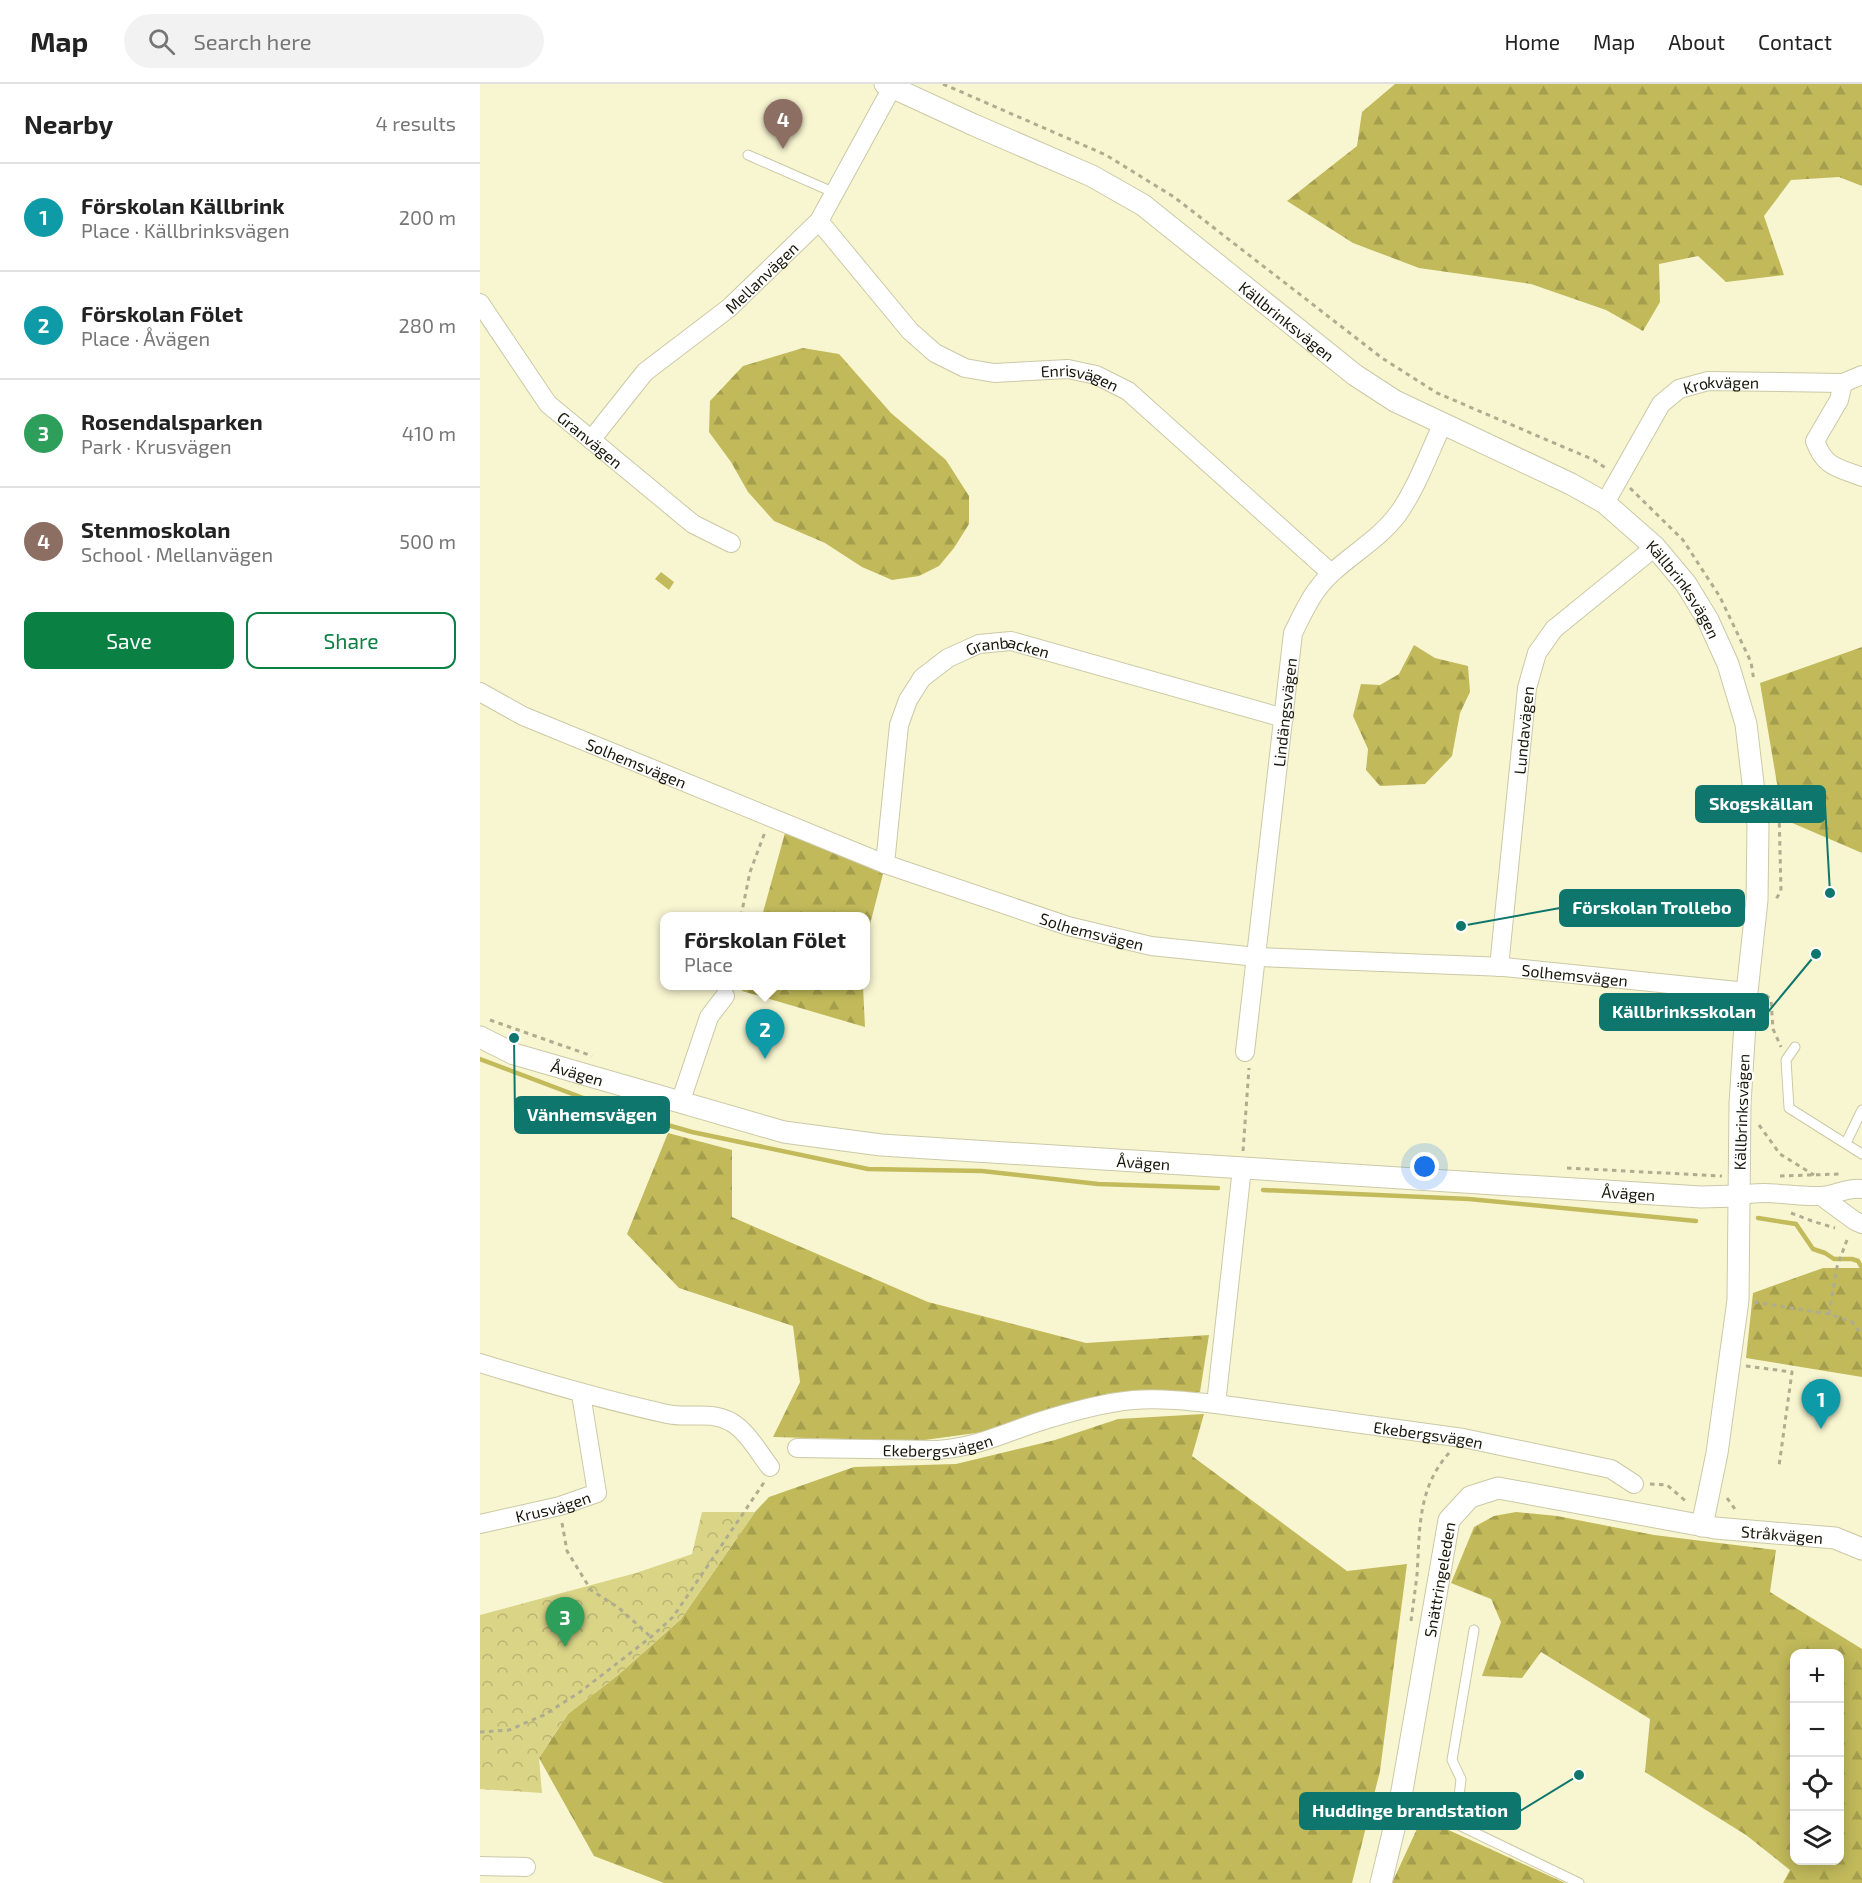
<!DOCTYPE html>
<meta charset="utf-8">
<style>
body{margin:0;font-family:"Exo 2",sans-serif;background:#f2f2f2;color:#222}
.controls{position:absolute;right:18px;bottom:18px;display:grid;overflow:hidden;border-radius:12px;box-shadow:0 3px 15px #0003}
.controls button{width:54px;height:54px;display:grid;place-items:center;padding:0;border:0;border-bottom:2px solid #e0e0e0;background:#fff;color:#222;font:30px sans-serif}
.you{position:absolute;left:945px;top:1083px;width:21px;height:21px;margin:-15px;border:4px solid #fff;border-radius:50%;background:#1a73e8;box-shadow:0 0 0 9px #1a73e833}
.badge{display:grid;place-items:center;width:39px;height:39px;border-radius:50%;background:#0b8043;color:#fff;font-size:20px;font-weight:700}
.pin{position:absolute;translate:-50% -50px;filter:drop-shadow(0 2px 3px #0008)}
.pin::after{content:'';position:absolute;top:32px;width:21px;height:18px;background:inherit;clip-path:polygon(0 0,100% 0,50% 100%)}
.popup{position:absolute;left:180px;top:828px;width:210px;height:78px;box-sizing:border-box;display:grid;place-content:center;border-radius:12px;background:#fff;filter:drop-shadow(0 2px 4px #0005);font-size:20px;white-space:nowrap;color:#767676}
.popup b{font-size:22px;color:#222}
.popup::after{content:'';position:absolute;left:50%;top:100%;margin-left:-12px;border:12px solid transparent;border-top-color:#fff}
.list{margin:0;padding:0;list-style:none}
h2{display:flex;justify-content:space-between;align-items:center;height:78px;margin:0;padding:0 24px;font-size:26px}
h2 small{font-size:20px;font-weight:400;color:#767676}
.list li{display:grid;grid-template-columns:39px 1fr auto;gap:18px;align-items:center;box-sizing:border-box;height:108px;padding:0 24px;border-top:2px solid #e0e0e0}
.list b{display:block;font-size:22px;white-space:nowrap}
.list p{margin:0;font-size:20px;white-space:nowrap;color:#767676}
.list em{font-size:20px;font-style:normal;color:#767676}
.actions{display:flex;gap:12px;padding:18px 24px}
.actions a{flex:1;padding:14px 0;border:2px solid #0b8043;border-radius:12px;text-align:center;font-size:21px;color:#0b8043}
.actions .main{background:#0b8043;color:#fff}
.icon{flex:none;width:33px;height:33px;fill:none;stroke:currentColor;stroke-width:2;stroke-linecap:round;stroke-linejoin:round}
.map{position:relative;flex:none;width:1382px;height:1799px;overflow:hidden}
header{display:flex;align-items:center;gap:36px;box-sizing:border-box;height:84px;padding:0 30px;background:#fff;border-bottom:2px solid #e0e0e0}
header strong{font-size:28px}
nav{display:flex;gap:33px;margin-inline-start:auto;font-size:21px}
.search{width:420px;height:54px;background:#f2f2f2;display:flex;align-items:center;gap:15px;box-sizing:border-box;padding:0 21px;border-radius:33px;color:#767676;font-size:22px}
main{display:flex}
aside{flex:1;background:#fff}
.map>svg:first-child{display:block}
.forest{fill:url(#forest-firs);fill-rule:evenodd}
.park{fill:url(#park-crowns)}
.water{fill:#c2ba5b}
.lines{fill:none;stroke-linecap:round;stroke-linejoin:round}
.stream{stroke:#c2ba5b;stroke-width:4.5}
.service-casing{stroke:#cbc9a6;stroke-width:11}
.minor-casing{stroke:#cbc9a6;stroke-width:20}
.tertiary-casing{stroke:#cbc9a6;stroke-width:23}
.path{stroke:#afad90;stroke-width:3;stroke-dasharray:4.5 4.5;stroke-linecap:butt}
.service{stroke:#fff;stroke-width:9}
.minor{stroke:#fff;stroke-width:18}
.tertiary{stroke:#fff;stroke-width:21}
.labels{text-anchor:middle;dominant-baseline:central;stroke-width:4.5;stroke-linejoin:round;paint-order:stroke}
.street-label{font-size:16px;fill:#18170a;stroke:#fff}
.leader{fill:none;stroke:#0f766e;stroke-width:2}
.callout-dot{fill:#0f766e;stroke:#fff;stroke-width:2}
.callout{fill:#0f766e;stroke:#0f766e;stroke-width:2}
.callout-label{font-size:18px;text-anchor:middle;font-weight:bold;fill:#fff}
</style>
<header>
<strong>Map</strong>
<div class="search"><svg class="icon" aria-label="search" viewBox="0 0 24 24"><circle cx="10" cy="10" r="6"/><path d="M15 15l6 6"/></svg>Search here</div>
<nav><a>Home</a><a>Map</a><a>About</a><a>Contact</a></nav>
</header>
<main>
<aside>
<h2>Nearby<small>4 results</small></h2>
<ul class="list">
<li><span class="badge" style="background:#0f9aa8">1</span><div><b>Förskolan Källbrink</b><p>Place · Källbrinksvägen</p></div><em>200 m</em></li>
<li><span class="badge" style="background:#0f9aa8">2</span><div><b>Förskolan Fölet</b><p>Place · Åvägen</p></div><em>280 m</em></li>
<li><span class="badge" style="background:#2e9e5b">3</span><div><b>Rosendalsparken</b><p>Park · Krusvägen</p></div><em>410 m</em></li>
<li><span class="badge" style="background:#8d6e63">4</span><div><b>Stenmoskolan</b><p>School · Mellanvägen</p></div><em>500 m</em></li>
</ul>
<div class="actions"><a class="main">Save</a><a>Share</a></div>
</aside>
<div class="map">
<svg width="1382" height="1799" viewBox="0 0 1382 1799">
<defs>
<pattern id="forest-firs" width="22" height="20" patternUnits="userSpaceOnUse" patternTransform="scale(1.5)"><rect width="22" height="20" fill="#c1b95a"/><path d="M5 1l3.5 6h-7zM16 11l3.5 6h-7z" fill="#a59e4d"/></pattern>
<pattern id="park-crowns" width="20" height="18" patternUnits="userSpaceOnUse" patternTransform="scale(1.5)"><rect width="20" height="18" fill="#dad487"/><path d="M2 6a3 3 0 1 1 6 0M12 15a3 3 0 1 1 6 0" fill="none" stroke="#bab573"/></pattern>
</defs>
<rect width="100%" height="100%" fill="#f8f6d1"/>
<path class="forest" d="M915,0H1382V102L1359,93L1311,96L1284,132L1304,191L1246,198L1218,172L1179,180L1180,218L1163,247L1126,226L1051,200L939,184L873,159L807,117L877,62L882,28Z
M323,264L359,270L411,329L466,376L489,412V440L474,464L459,482L439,492L412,496L382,483L345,459L294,437L268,408L251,378L229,348L230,317L263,282Z
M934,561L955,574L988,582L990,608L980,629L972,672L945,700L900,702L886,686L888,665L873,632L881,600L900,601L919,590Z
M1382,563V769L1303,735L1280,599Z
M305,749L404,786L386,856V832H282Z
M263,902H383L385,943L262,907Z
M188,1049L252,1066V1133L448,1218L606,1259L729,1251L720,1308L629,1309L525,1345L437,1357L293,1353L320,1298L313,1242L199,1204L147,1150Z
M1343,1184H1382V1293L1266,1274L1273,1209Z
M724,1330L712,1372L867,1487L927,1480L900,1687L872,1799H184L114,1772L59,1674L88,1630L138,1591L201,1535L275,1428L289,1413L374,1383L476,1380L575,1356L638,1335Z
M1036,1428L1077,1432L1174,1451L1296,1466L1290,1508L1382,1565V1799H1303L1310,1786L1266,1751L1165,1688L1170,1635L1061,1568L1042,1594L1002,1592L1021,1538L1011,1515L971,1499L994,1443L1014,1432ZM1314,1570H1360V1776H1314Z
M942,1734L1085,1799H912Z"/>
<path class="park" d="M222,1428H275L201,1535L138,1591L88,1630L59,1674L62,1709L0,1705V1531L156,1489L212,1470Z"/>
<path class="water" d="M181,488L194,498L189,506L175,495Z"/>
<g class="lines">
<path class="stream" d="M0,975L135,1026L212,1048L388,1085L502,1087L618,1100L738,1104
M783,1106L989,1115L1216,1137
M1278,1134L1316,1140L1333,1165L1345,1169L1354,1175H1372L1378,1177L1382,1184"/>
<defs>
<path id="service" d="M268,71L355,109
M1315,963L1306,976L1309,1024L1382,1070
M1366,1059L1382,1026
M921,1713L1099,1799
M976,1739L981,1695L972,1676L994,1546"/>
<g id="minor">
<path id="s1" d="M339,137L430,247L455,269L485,284L514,289L588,285L616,291L648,307L851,489"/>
<path id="s2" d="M0,219L68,320L213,440L251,459"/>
<path d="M1363,299L1359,316L1335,357C1345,384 1357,383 1382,393"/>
<path id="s3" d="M111,356L165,288L249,224L339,137L414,0"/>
<path id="s4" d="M1125,419L1181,320L1199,305L1228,297L1363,299L1382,291"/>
<path id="s5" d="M0,608L43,632L405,780L588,842L671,862L777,873L1024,883L1267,908"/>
<path id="s6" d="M405,780L419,641L428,616L442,594L468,574L499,560L531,557L804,634"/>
<path id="s7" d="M1019,883L1047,604L1057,569L1074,545L1175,463"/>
<path id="s8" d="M765,968L813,549C824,527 834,504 853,488C875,468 900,454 918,430C937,403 949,369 963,339"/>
<path d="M200,1019L229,933L245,912"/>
<path id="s9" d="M762,1084L736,1320L983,1354L1131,1385L1154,1400"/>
<path d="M1258,1112C1286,1105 1311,1113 1340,1112C1354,1112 1367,1103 1382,1105"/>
<path d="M1341,1112L1375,1137L1382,1140"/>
<path d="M0,1279C62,1298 124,1316 187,1330C210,1335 228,1326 251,1338C267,1347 279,1369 290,1383"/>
<path id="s10" d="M317,1364L458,1366C496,1363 520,1351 555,1339C586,1329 621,1319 653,1316C681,1314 709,1317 736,1320"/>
<path id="s11" d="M0,1440L80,1422L117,1409L101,1310"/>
<path d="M0,1782L46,1783"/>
</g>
<g id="tertiary">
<path id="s12" d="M405,0L494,41L612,92L663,121L875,291L915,317L1091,400L1125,419L1175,463L1206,500L1228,536L1248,580L1266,640L1278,742L1277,816L1267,908L1260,1020L1258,1216L1237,1369L1222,1442"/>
<path id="s13" d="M0,953L34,970L304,1048L401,1061L1221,1113L1258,1112"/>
<path id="s14" d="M901,1799L919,1724L969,1436L990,1413L1018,1404L1235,1444L1355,1454L1382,1465"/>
</g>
</defs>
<use href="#service" class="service-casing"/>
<use href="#minor" class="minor-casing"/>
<use href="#tertiary" class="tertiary-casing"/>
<path class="path" d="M463,0L626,71L694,113L902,274L957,309L1114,376L1127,385
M1150,404L1203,456L1240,513L1271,578L1274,597
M1294,713L1299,727L1301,807L1296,815
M261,832L270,788L285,748
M1286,911L1291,916L1293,945L1301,963
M10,936L112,972
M1279,1041L1300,1070L1334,1091
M763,1067L769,984
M1087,1084L1242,1092
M1300,1092L1359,1090
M1311,1129L1332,1137L1355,1144
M1274,1218L1349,1230L1372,1238L1382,1250
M1349,1230L1357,1183L1368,1153
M1266,1282L1312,1288L1299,1382
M1170,1400L1187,1401L1208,1419
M1247,1414L1257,1428
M82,1439L87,1467L111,1506L139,1524L171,1553
M931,1537C933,1522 935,1507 937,1491C940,1446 937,1405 969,1369
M0,1648L29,1646L64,1631L100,1608L171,1553L193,1533L285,1397"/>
<use href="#service" class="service"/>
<use href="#minor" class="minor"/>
<use href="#tertiary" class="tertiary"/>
</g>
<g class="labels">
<g class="street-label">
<text stroke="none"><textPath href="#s3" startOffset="237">Mellanvägen</textPath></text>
<text stroke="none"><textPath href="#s12" startOffset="470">Källbrinksvägen</textPath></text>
<text stroke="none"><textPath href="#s1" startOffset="326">Enrisvägen</textPath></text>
<text stroke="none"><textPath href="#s4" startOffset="180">Krokvägen</textPath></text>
<text stroke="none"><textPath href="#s2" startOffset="177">Granvägen</textPath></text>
<text stroke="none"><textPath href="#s12" startOffset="956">Källbrinksvägen</textPath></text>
<text stroke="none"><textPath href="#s6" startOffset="288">Granbacken</textPath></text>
<text stroke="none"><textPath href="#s8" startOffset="342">Lindängsvägen</textPath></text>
<text stroke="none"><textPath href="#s7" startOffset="238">Lundavägen</textPath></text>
<text stroke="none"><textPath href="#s5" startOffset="172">Solhemsvägen</textPath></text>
<text stroke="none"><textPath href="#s5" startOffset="658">Solhemsvägen</textPath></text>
<text stroke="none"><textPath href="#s5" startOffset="1144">Solhemsvägen</textPath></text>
<text stroke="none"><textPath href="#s13" startOffset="104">Åvägen</textPath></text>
<text transform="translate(1261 1028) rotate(-88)">Källbrinksvägen</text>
<text stroke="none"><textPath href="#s13" startOffset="680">Åvägen</textPath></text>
<text stroke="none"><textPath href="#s13" startOffset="1166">Åvägen</textPath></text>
<text stroke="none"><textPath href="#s9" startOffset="452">Ekebergsvägen</textPath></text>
<text stroke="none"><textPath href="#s10" startOffset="141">Ekebergsvägen</textPath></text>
<text stroke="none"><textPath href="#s11" startOffset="75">Krusvägen</textPath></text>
<text stroke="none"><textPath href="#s14" startOffset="718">Stråkvägen</textPath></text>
<text stroke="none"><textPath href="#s14" startOffset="309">Snättringeleden</textPath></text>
</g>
</g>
<path class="leader" d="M1350 809L1345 720M981 842L1080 824M1336 870L1288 928M34 954L35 1031M1099 1691L1040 1727"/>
<g class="callout-dot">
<circle cx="1350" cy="809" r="6"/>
<circle cx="981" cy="842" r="6"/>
<circle cx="1336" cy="870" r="6"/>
<circle cx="34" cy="954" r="6"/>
<circle cx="1099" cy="1691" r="6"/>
</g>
<g class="callout">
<rect x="1216" y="702" width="129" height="36" rx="6"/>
<rect x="1080" y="806" width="184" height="36" rx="6"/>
<rect x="1120" y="910" width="168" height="36" rx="6"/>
<rect x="35" y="1013" width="154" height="36" rx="6"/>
<rect x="820" y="1709" width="220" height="36" rx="6"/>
</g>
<g class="callout-label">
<text x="1281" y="726">Skogskällan</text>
<text x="1172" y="830">Förskolan Trollebo</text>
<text x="1204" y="934">Källbrinksskolan</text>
<text x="112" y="1037">Vänhemsvägen</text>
<text x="930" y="1733">Huddinge brandstation</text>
</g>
</svg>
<div class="controls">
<button>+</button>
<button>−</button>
<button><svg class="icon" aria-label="locate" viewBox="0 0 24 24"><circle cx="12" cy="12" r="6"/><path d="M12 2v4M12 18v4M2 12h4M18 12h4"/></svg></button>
<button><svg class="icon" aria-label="layers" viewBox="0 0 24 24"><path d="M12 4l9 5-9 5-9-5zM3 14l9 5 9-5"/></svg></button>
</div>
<div class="you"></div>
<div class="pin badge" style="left:1341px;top:1345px;background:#0f9aa8">1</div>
<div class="pin badge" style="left:285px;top:975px;background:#0f9aa8">2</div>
<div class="popup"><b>Förskolan Fölet</b>Place</div>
<div class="pin badge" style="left:85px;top:1563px;background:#2e9e5b">3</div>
<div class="pin badge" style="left:303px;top:65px;background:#8d6e63">4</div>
</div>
</main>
